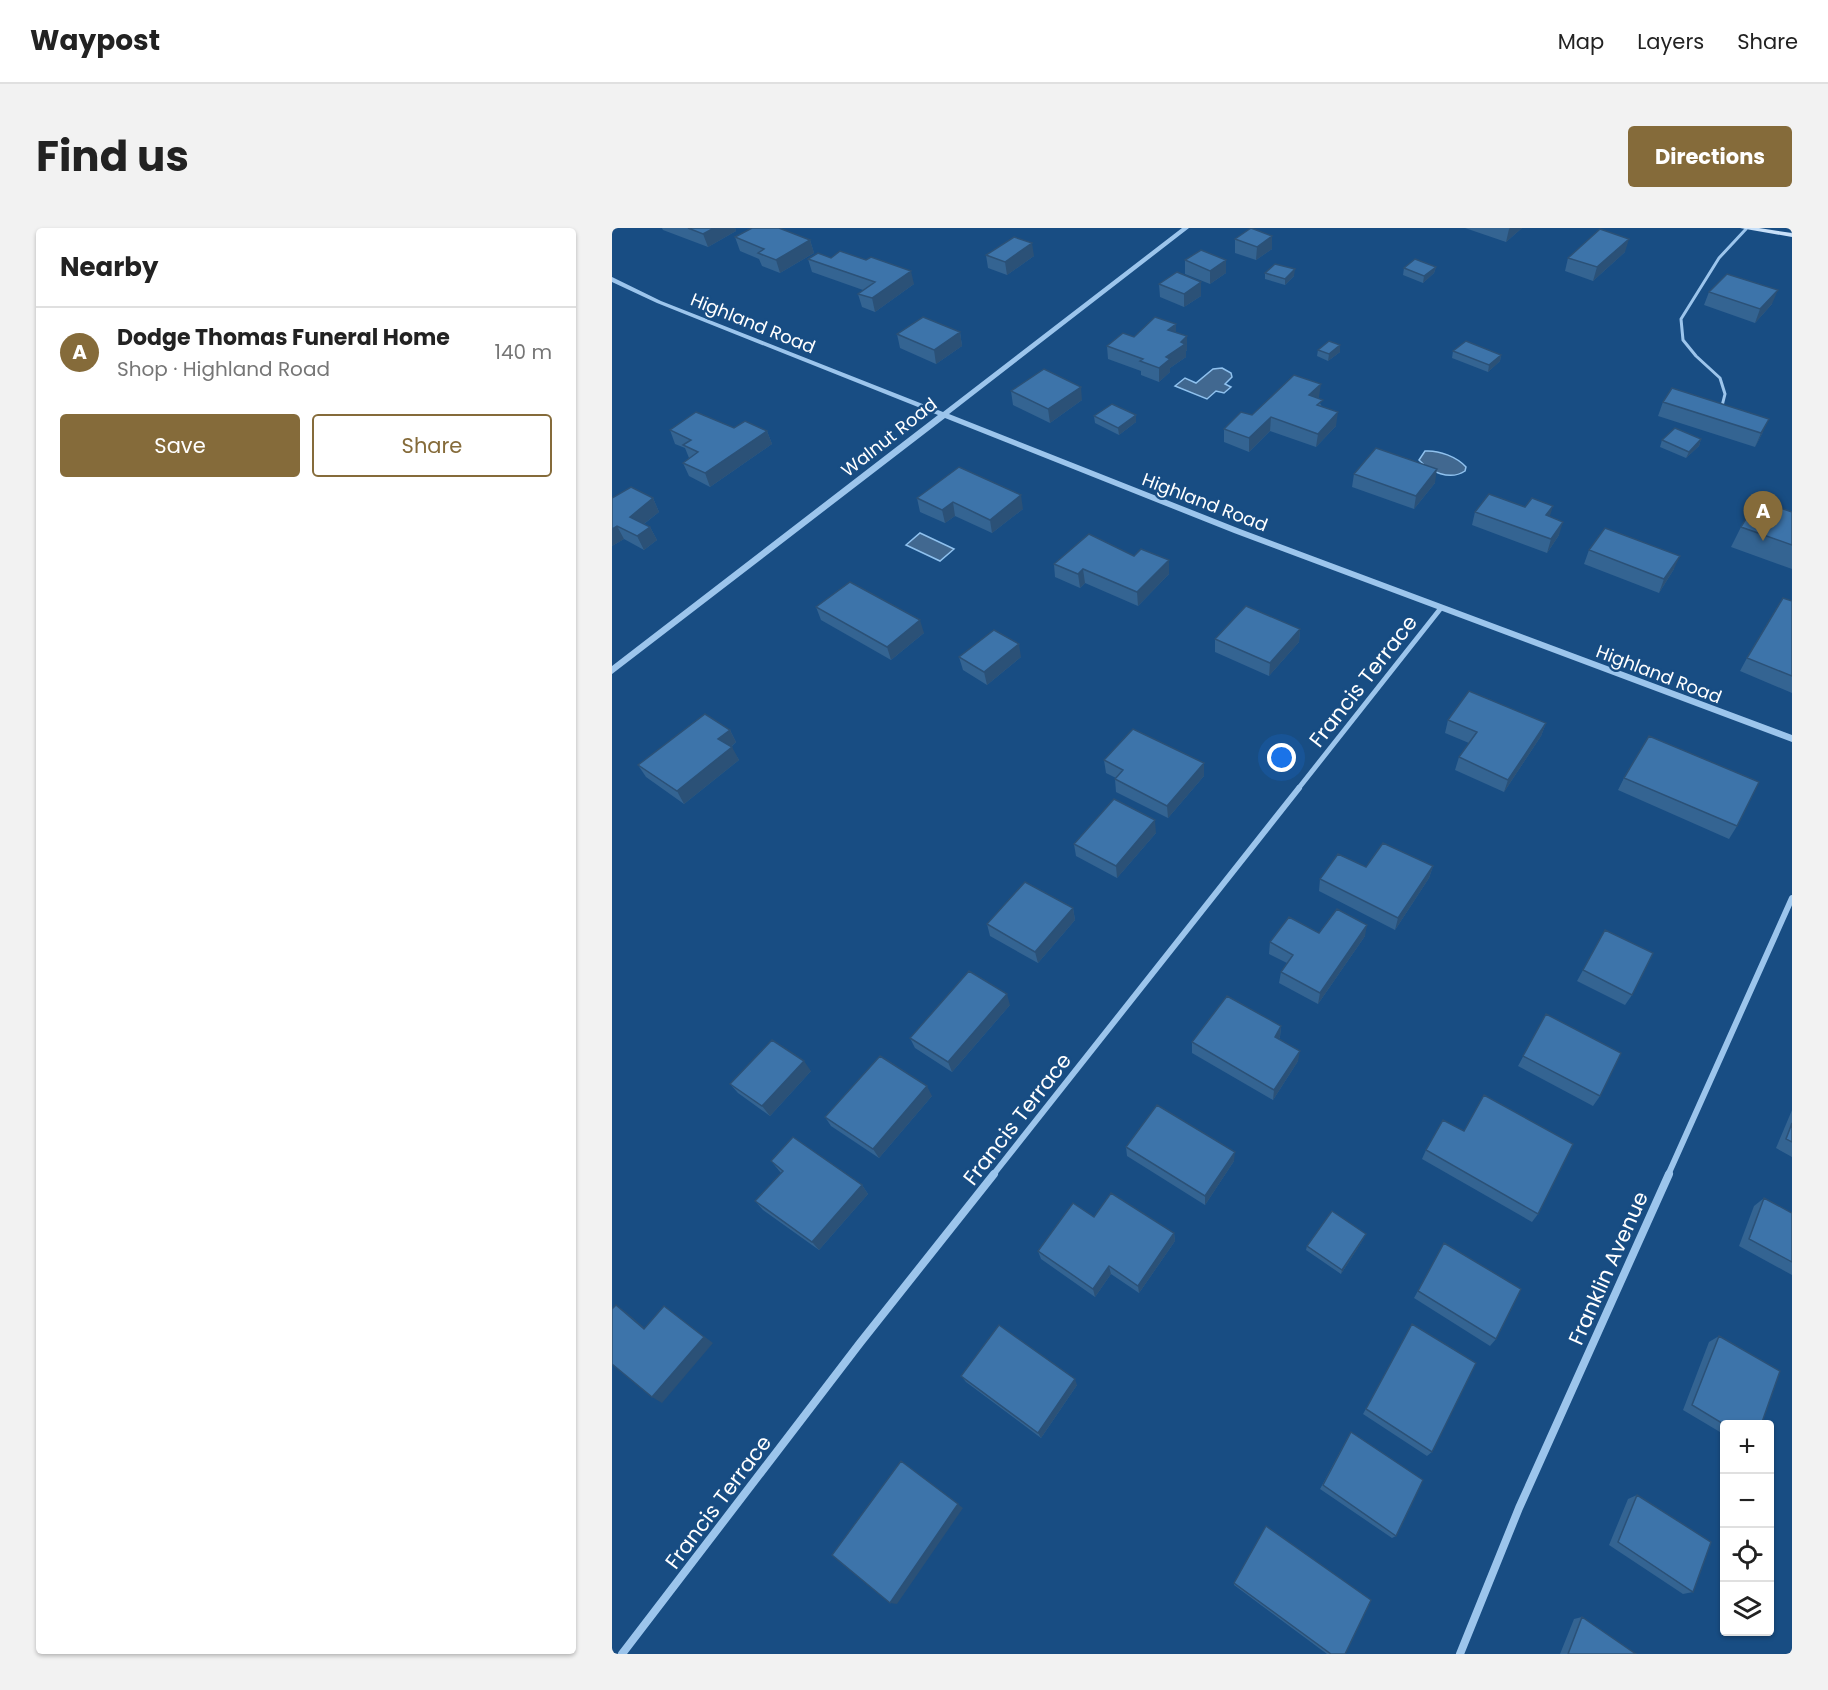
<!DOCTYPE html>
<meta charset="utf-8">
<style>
body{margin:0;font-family:Poppins,sans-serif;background:#f2f2f2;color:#222}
.controls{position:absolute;right:18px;bottom:18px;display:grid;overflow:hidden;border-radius:6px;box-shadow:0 2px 4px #0004}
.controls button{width:54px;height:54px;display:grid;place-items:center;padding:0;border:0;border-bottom:2px solid #e0e0e0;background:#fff;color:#222;font:30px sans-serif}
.you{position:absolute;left:670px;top:530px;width:21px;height:21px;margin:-15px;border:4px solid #fff;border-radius:50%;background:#1a73e8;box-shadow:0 0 0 9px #1a73e833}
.badge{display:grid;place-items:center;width:39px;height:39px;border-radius:50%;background:#856b3a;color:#fff;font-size:20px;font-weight:700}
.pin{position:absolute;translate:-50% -50px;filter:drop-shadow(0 2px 3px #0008)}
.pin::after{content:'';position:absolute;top:32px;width:21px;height:18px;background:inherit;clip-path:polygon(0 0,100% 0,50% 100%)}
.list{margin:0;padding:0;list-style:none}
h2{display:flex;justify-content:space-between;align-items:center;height:78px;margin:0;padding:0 24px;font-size:26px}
h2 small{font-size:20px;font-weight:400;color:#767676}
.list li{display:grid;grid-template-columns:39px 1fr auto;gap:18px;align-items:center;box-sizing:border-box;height:90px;padding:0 24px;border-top:2px solid #e0e0e0}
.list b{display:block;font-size:22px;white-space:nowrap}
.list p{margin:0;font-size:20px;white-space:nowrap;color:#767676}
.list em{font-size:20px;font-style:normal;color:#767676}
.actions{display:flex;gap:12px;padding:18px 24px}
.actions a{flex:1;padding:14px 0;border:2px solid #856b3a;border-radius:6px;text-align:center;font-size:21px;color:#856b3a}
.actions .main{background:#856b3a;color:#fff}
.icon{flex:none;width:33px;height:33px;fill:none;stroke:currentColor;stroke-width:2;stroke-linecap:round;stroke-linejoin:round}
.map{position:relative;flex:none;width:1180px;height:1426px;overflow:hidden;border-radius:6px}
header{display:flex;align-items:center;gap:36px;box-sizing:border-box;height:84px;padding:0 30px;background:#fff;border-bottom:2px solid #e0e0e0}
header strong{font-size:28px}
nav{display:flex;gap:33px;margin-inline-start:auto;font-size:21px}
.intro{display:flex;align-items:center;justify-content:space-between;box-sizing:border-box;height:144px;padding:0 36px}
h1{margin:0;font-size:42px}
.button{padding:15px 27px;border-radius:6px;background:#856b3a;color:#fff;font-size:21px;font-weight:700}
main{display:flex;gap:36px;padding:0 36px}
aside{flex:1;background:#fff;border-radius:6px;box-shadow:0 2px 4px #0004}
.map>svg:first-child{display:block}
.water{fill:#416890;stroke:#8fc1ee;stroke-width:1.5}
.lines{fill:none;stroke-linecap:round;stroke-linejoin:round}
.service{stroke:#9cc5ec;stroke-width:3}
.minor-far2{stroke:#9cc5ec;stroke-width:5}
.minor-far1{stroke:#9cc5ec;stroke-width:6}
.minor{stroke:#9cc5ec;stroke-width:8}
.tertiary{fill:#9cc5ec;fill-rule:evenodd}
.secondary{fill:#c8e0f9;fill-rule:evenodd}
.wall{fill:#346492}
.shaded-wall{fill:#2b5177}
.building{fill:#3d74aa;stroke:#2b5177;stroke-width:1.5}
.labels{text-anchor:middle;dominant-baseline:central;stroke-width:5;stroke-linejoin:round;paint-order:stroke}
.far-street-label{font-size:18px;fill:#fff;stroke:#184d83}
.street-label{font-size:21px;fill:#fff;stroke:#184d83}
</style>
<header>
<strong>Waypost</strong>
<nav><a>Map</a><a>Layers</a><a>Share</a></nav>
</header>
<div class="intro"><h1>Find us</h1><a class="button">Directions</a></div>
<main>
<aside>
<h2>Nearby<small></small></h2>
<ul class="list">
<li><span class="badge">A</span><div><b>Dodge Thomas Funeral Home</b><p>Shop · Highland Road</p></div><em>140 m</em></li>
</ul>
<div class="actions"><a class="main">Save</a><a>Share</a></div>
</aside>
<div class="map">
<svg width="1180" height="1426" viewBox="0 0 1180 1426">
<rect width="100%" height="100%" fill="#184d83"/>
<path class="water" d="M610,140L619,145L620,149L613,156L619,159L612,165L604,163L595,171L563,158L573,150L584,155L601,141Z
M813,223C827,222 845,229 854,239L853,243C838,253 818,244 807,232Z
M308,305L342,321L328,333L294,317Z"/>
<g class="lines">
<path class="service" d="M1109,182L1113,166L1108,150L1084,128L1071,112L1069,91L1107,30L1134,1"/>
<path class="minor-far2" d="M686,561L829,380"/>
<path class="minor-far1" d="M381,947L687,560
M1056,947L1180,670"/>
<path class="minor" d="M10,1426L248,1115L382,946
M848,1426L907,1280L1057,946"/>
<path class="tertiary" d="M570,0H577L337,186L628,301L1180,507V514L622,305L333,190L0,446V438L326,187L45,75L0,54V49L49,73L331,184Z"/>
<path class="secondary" d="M1128,0H1147L1180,5V9Z"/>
</g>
<path class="wall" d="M50,0H123L124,3L96,19L51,2Z
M853,0H910L894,14Z
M660,8V21L644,32L623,25V11Z
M123,9L198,12L202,25L168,45L150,38L147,31L128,23Z
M1013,24L981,53L953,43L956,30Z
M374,27L422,28L395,47L376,40Z
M196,31L302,56L263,84L250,79L246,66L251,62L200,44Z
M573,32H614V45L598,56L573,46Z
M824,39L822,45L811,55L791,47L792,40Z
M653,45L682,48L673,57L653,51Z
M589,54V68L572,79L548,69L547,56Z
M1097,64L1160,76L1143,95L1092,77Z
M564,96V104L575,122L574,123V129L558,140V144L547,154L529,147V143L496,131L495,118Z
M348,104L350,118L324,136L288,120L285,106Z
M706,122L728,124L716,133L705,128Z
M841,123L889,127L888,133L876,144L840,130Z
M399,163L470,172L438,195L401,177Z
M707,169L706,171L710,179L724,198L704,219L658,203L637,224L612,214V201L640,187Z
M1051,174L1151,204L1143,219L1046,188Z
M482,188L524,194L507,207L483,195Z
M122,200L155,203L160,216L98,259L77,248L71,235L77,230L73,220L63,216L58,202Z
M1089,211L1087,218L1074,230L1048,219L1050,212Z
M742,246L823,255L802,281L740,259Z
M0,270H41L47,284L32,296L38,299L45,312L32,322L12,311L0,318Z
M305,270L411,281L380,305L343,288L333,295L308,284Z
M863,284L937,289L947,307L935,325L860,297Z
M1180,284V341L1119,319L1129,299Z
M977,322L1062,341L1047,365L972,336Z
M522,328L557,346L526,378L473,355L468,360L443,349L442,336Z
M1180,373V465L1128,443L1135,430Z
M204,379L312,405L279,432L209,392Z
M688,401L687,414L657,448L603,424V411Z
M347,429H409L375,457L351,442Z
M836,492L934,495L929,508L892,564L843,542L847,529L857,515L833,505Z
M118,502L124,514L119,519L127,532L72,576L34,549L26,537Z
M492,532L592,548L556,590L504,564L503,551L504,550L494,545Z
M1012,550L1125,598L1117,611L1006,562Z
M544,605L505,650L464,628L462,616Z
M821,638L817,650L783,702L707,663L708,651L754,639Z
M461,680L463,692L426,735L378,708L375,696Z
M993,702L1020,767L1013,777L965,753Z
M707,705L753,708L706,776L667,755L669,744L675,735L657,726L658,714Z
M398,777L340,844L303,820L298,810Z
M934,786L988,868L981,878L906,838Z
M669,798L668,809L667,811L686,833L661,872L580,825V814Z
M199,843L158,888L126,865L118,856Z
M320,868L267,930L219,898L213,889Z
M1180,882V929L1164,920Z
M852,903L926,986L920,994L810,931L814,922Z
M514,919L622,933L593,977L515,928Z
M159,933L250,957L256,966L207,1022L151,982L143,973L169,945Z
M1152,970L1180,985V1047L1127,1018L1142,978Z
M482,989L562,1005L563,1013L527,1065L499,1046L483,1069L429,1031L426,1023Z
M752,1010L729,1046L694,1022L695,1018Z
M832,1015L884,1111L878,1118L802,1070Z
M797,1102L820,1224L815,1228L751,1186Z
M1107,1108L1113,1197V1207L1071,1182L1097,1114Z
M349,1148L465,1157L429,1210L354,1154Z
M736,1209L784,1308L780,1310L708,1261Z
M1025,1267L1081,1364L1071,1366L997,1317L1016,1271Z
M622,1355L733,1426H715L622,1357Z
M970,1389L1024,1426H948L962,1391Z"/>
<path class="shaded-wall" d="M102,0H123L124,3L96,19L91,6Z
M898,0H910L894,14L897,1Z
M660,8V21L644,32L645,19Z
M1017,11L1013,24L981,53L985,39Z
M198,12L202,25L168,45L164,32Z
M420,15L422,28L395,47L393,34Z
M614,32V45L598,56V43Z
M824,39L822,45L811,55L812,48Z
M683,41L682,48L673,57V51Z
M299,43L302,56L263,84L260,70Z
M589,54V68L572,79V66Z
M1166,62L1160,76L1143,95L1148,81Z
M564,96V110L556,102Z
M348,104L350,118L324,136L322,122Z
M575,108V122L574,123V129L558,140V144L547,154V140L554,129Z
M728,117V124L716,133L717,126Z
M889,127L888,133L876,144L877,137Z
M709,156L707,169L696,181L697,167Z
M469,159L470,172L438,195L436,181Z
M726,184L724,198L704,219L706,206Z
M524,187V194L507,207L506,200Z
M659,189L658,203L637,224V210Z
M1157,191L1151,204L1143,219L1149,205Z
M155,203L160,216L98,259L93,245Z
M1089,211L1087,218L1074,230L1077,224Z
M825,241L823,255L802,281L804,268Z
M409,267L411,281L380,305L378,292Z
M41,270L47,284L24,302L18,289Z
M341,274L343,288L333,295L330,282Z
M941,278L937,291L934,287Z
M951,294L947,307L935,325L939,311Z
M5,298L12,311L0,318V301Z
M38,299L45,312L32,322L25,308Z
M1068,328L1062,341L1047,365L1052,351Z
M557,332V346L526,378L525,364Z
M471,341L473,355L468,360L466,346Z
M308,392L312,405L279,432L275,419Z
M688,401L687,414L657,448L658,435Z
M407,416L409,429L375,457L372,444Z
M934,495L929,508L892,564L896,552Z
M118,502L124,514L113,524L106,511Z
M120,519L127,532L72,576L65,563Z
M592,535V548L556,590L555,578Z
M543,592L544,605L505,650L504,638Z
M821,638L817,650L783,702L786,690Z
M461,680L463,692L426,735L423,724Z
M755,697L753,708L706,776L708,765Z
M395,766L398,777L340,844L336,834Z
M669,798L668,809L661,819L663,809Z
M688,823L686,833L661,872L662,862Z
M192,833L199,843L158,888L150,878Z
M315,858L320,868L267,930L261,921Z
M623,924L622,933L593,977V968Z
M250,957L256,966L207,1022L200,1014Z
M562,1005L563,1013L527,1065L526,1058Z
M754,1006L752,1010L729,1046L730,1042Z
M497,1038L499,1046L483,1069L481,1061Z
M4,1077L14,1084L42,1108L32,1101Z
M52,1078L101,1115L50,1175L40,1169Z
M463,1151L465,1157L429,1210L426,1205Z
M289,1233L351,1280L285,1376L278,1375Z"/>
<path class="building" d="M76,0H102L91,6Z
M140,0H167L198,12L164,32L146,25L152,21L123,9Z
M639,0L660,8L645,19L623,11Z
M988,1L1017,11L985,39L956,30Z
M402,9L420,15L393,34L374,27Z
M589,22L614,32L598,43L573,32Z
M228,23L254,32L259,29L299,43L260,70L246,66L263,54L196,31L206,25L219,30Z
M803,31L824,39L812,48L792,40Z
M663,36L683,41L673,51L653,45Z
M565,44L589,54L572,66L547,56Z
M1115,46L1166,62L1148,81L1097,64Z
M311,89L348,104L322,122L285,106Z
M543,89L564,96L556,102L575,108L569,114L573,116L554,129L558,131L547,140L528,133L531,131L495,118L511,105L522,109Z
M717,113L728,117L717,126L706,122Z
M854,113L889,127L877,137L841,123Z
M432,141L469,159L436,181L399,163Z
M682,147L709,156L697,167L711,172L705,177L726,184L706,206L659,189L637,210L612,201L629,184L640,187Z
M1060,160L1157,191L1149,205L1051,174Z
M500,176L524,187L506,200L482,188Z
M84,184L122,200L133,193L155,203L93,245L71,235L86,224L71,217L79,212L58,202Z
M1063,200L1089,211L1077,224L1050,212Z
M764,220L825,241L804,268L742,246Z
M347,239L409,267L378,292L341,274L330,282L305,270Z
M19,259L41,270L18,289L38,299L25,308L5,298L0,301V270Z
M877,266L913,279L920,270L941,278L934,287L951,294L939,311L863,284Z
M1145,272L1180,284V317L1129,299Z
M993,300L1068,328L1052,351L977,322Z
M477,306L522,328L529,321L557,332L525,364L471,341L466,346L442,336Z
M238,354L308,392L275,419L204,379Z
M1171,370L1180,373V448L1135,430Z
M634,378L688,401L658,435L603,411Z
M382,402L407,416L372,444L347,429Z
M857,463L934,495L896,552L847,529L865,504L836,492Z
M93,486L118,502L106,511L120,519L65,563L26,537Z
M521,501L592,535L555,578L503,551L511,542L492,532Z
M1037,508L1147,554L1125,598L1012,550Z
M502,571L543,592L504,638L462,616Z
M771,615L821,638L786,690L708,651L726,626L754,639Z
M413,654L461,680L423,724L375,696Z
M725,681L755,697L708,765L669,744L681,727L658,714L677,689L707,705Z
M993,702L1041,725L1020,767L971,742Z
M357,743L395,766L336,834L298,810Z
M615,768L669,798L663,809L688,823L662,862L580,814Z
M934,786L1009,825L988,868L911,828Z
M160,812L192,833L150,878L118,856Z
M268,828L315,858L261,921L213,889Z
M872,867L961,916L926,986L814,922L831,892L852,903Z
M545,877L623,924L593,968L514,919Z
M1180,895V914L1174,911Z
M181,909L250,957L200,1014L143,973L171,943L159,933Z
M499,965L562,1005L526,1058L497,1038L481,1061L426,1023L461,975L482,989Z
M1152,970L1180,985V1034L1137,1011Z
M720,983L754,1006L730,1042L695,1018Z
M832,1015L909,1061L884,1111L806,1063Z
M4,1077L32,1101L52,1078L92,1109L40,1169L0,1136V1081Z
M800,1096L864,1135L820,1224L754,1181Z
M387,1097L463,1151L426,1205L349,1148Z
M1107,1108L1168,1143L1149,1197H1113L1080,1177Z
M739,1204L811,1252L784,1308L711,1257Z
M289,1233L346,1276L278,1375L220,1327Z
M1025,1267L1099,1314L1081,1364L1006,1314Z
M654,1298L759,1372L733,1426H719L622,1355Z
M970,1389L1024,1426H956Z"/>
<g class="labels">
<g class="far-street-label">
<text transform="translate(141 95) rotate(22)">Highland Road</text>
<text transform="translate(277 209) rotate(-38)">Walnut Road</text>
<text transform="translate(593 274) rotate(21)">Highland Road</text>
<text transform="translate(1047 446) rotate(21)">Highland Road</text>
</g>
<g class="street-label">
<text transform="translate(751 453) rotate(-52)">Francis Terrace</text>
<text transform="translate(405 891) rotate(-52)">Francis Terrace</text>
<text transform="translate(996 1040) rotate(-66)">Franklin Avenue</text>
<text transform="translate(106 1274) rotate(-53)">Francis Terrace</text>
</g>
</g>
</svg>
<div class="controls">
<button>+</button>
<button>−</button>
<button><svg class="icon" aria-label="locate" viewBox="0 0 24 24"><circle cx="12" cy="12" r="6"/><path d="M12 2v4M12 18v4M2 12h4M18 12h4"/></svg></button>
<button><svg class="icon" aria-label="layers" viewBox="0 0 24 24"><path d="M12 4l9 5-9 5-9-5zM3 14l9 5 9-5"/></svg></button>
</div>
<div class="you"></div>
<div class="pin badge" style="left:1151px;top:313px">A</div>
</div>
</main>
